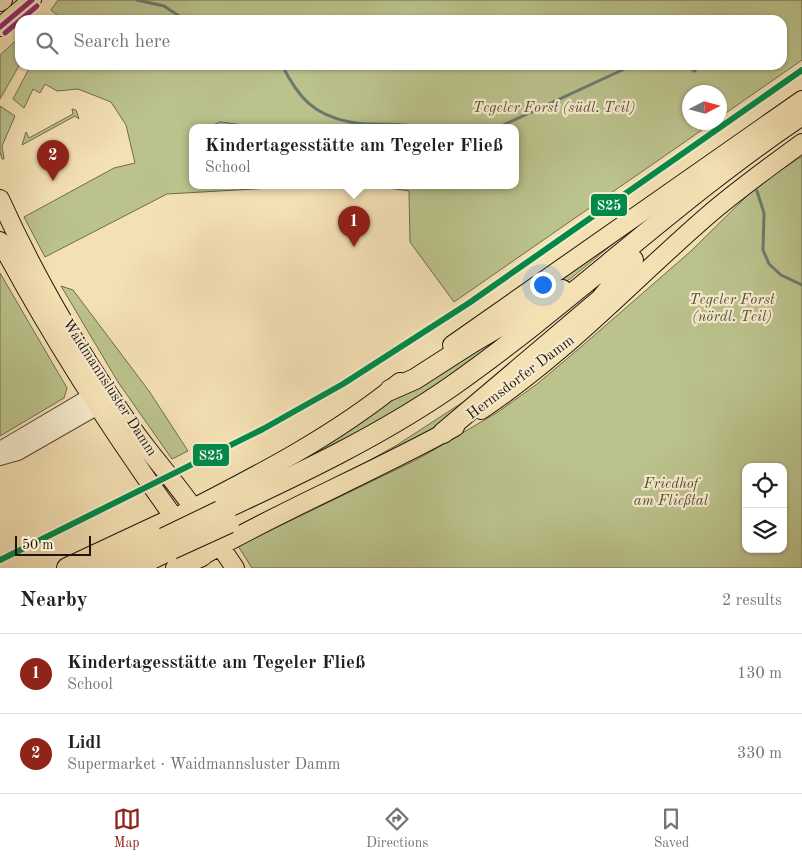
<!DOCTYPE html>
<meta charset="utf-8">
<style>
body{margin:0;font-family:"Old Standard TT",serif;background:#f6f6f6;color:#202124}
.controls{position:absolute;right:15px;bottom:15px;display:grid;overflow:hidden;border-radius:10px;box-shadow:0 1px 4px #0004}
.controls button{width:45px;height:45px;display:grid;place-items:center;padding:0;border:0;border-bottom:1px solid #e0e0e0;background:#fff;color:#202124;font:25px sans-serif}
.compass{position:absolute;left:682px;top:85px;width:45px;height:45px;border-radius:50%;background:#fff;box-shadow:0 1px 4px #0004;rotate:84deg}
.scale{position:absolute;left:15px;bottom:12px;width:76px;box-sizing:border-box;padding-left:5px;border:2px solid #20150d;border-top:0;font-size:14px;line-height:18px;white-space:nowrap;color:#20150d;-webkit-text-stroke:4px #f7ebce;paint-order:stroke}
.you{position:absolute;left:542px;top:284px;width:18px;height:18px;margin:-12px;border:4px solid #fff;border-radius:50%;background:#1a73e8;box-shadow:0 0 0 8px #1a73e833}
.badge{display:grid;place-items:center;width:32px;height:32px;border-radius:50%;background:#8f2418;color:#fff;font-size:16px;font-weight:700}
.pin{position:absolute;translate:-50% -41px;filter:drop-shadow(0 1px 2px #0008)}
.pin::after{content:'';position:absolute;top:26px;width:18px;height:15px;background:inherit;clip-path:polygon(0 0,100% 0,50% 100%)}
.popup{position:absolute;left:189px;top:124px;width:330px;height:65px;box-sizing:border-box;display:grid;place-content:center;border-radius:10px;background:#fff;filter:drop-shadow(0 1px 4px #0005);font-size:16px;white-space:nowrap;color:#757577}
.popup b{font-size:19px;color:#202124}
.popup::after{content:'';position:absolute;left:50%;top:100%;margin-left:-10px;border:10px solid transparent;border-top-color:#fff}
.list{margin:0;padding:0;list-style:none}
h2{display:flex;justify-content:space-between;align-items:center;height:65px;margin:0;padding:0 20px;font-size:21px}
h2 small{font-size:16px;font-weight:400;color:#757577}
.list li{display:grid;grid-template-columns:32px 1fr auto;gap:15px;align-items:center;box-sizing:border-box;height:80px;padding:0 20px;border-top:1px solid #e0e0e0}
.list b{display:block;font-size:19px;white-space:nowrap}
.list p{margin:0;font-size:16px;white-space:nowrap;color:#757577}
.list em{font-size:16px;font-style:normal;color:#757577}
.icon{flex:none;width:28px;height:28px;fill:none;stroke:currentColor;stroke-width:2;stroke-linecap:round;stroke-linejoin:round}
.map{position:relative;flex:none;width:802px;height:568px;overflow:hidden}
.search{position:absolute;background:#fff;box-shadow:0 1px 4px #0004;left:15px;right:15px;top:15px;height:55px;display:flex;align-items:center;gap:12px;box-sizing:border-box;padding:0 18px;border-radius:15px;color:#757577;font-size:19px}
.sheet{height:225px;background:#fff}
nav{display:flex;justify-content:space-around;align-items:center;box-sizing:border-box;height:70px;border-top:1px solid #e0e0e0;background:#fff;font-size:14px;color:#757577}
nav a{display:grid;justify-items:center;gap:2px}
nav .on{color:#8f2418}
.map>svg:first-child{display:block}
.green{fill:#bbc28c;stroke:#6e6c4c;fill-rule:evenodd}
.water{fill:#9bbdae;stroke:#6a7a6e}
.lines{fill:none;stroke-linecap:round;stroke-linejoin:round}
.stream{stroke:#6a7a6e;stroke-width:3}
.minor-casing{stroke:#554836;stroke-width:16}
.major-casing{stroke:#20150d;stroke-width:20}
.highway-casing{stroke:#20150d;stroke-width:22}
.minor{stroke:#f7ebce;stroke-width:14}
.major{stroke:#f3e0b3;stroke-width:18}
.highway{stroke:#f3e0b3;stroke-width:20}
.highway-bridge-casing{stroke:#20150d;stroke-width:22;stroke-linecap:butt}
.highway-bridge{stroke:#f3e0b3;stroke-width:20}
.bus-1-casing{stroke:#f7ebce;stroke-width:9}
.bus-2-casing{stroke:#f7ebce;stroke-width:9}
.bus-1{stroke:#95276e;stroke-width:5}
.bus-2{stroke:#95276e;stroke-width:5}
.rail-1-casing{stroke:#f7ebce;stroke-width:10}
.rail-1{stroke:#018a47;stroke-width:6}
.labels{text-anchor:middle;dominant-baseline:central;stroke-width:4.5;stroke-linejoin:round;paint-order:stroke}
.park-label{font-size:15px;font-style:italic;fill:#565239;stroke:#f7ebce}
.street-label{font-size:15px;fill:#20150d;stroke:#f7ebce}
.line-badge{stroke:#f7ebce;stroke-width:2}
.badge-label{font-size:14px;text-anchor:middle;font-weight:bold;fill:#fff}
</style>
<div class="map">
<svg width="802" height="568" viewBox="0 0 802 568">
<rect width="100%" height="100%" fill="#f3e0b3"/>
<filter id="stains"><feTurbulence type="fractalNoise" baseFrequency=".004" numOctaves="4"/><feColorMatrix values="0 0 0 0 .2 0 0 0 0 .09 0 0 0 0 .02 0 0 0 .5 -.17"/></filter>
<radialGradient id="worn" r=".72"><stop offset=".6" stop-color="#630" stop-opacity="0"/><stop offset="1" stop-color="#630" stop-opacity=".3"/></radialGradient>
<path class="green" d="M58,0H802V60L720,117V92H690V122L712,123L454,302L410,242L409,191L382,187H289L167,194L45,257L24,217L114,168L135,163L126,125L111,102L78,89L57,91L45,84L40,93L33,89L24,108L13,99L31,65H782V20H63L51,10ZM220,122L264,128H515V186H193V128H207Z
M20,37V64L0,99V55Z
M0,106L15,116L2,146L4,159H2L0,152Z
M72,109L76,110L79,119L75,116L22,145L26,132L29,138L73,114Z
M802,156V568H252L238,546L418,459L498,412L537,384L582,346L691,251L756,187ZM746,467H783V549H746Z
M646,217L570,279L511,316Z
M0,273L67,388L64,398L0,436Z
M61,286L73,290L149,391L188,451L172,459L118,382Z
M522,324L523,326L396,412L272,477L418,380Z
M474,395L437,428L331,482L397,445Z"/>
<path class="water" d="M220,122L264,128H207Z"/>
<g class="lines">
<path class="stream" d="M137,0L164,6L185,20
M282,65C298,97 313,115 350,122C374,127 399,121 422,128
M686,65L695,71
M497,128L633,65
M757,191L764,213L763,250L769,264L781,275L802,285"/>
<defs>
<path id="minor" d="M0,449L98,391
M0,458L18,453L107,402"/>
<path id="major" d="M0,2L3,0
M0,27L32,0
M0,199C37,281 84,361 137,435C157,462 180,488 199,516
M0,241C54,342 114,435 181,527
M452,345L802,100
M481,410C565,354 630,283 706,217C736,191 769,167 802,143
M174,518C252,478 332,438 400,382
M214,537L235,568
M202,556C284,509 372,473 455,427"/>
<path id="highway" d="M390,390L415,379L471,343L562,290
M443,433L600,300L633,260
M220,511C299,474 380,436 452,386C573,301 679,197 802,115
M67,568L174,518
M100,568L164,538
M133,568L172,549
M176,568L202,556"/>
</defs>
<use href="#minor" class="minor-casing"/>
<use href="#major" class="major-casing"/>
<use href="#highway" class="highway-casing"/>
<use href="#minor" class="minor"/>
<use href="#major" class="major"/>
<use href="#highway" class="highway"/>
<defs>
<path id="highway-bridge" d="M164,538L220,511
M172,549L229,523"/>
</defs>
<use href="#highway-bridge" class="highway-bridge-casing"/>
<use href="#highway-bridge" class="highway-bridge"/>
<defs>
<path id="bus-1" d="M0,27L32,0"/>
<path id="bus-2" d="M5,33L37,6"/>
</defs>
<use href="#bus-1" class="bus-1-casing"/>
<use href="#bus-2" class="bus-2-casing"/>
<use href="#bus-1" class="bus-1"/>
<use href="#bus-2" class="bus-2"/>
<defs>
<path id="rail-1" d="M0,560L263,429L343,384L469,303L802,70"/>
</defs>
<use href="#rail-1" class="rail-1-casing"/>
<use href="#rail-1" class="rail-1"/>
</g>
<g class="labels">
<g class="park-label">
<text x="554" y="108">Tegeler Forst (südl. Teil)</text>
<text x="732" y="300">Tegeler Forst<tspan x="732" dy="17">(nördl. Teil)</tspan></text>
<text x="671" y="484">Friedhof<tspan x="671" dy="17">am Fließtal</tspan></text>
</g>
<g class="street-label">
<text transform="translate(521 378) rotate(-37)">Hermsdorfer Damm</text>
<text transform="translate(109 388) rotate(57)">Waidmannsluster Damm</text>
</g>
</g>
<g class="line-badge">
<rect x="590" y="193" width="38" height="24" rx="5" fill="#018a47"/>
<rect x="192" y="443" width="38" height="24" rx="5" fill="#018a47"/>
</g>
<g class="badge-label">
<text x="609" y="210">S25</text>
<text x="211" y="460">S25</text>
</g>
<rect width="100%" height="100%" filter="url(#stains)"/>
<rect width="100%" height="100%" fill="url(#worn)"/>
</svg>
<div class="controls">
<button><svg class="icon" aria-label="locate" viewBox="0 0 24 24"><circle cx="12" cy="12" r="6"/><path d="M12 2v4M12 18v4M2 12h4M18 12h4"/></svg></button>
<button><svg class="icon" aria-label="layers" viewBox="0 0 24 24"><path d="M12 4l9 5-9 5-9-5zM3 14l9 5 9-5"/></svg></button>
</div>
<svg class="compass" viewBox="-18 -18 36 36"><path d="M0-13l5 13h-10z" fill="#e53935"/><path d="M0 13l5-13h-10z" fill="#757577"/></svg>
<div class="scale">50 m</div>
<div class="you"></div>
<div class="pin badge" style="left:354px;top:247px">1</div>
<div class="popup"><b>Kindertagesstätte am Tegeler Fließ</b>School</div>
<div class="pin badge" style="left:53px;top:181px">2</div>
<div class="search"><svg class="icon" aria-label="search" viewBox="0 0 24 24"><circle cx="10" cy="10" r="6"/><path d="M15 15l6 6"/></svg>Search here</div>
</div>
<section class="sheet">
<h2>Nearby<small>2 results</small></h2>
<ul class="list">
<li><span class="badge">1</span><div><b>Kindertagesstätte am Tegeler Fließ</b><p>School</p></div><em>130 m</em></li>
<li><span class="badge">2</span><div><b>Lidl</b><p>Supermarket · Waidmannsluster Damm</p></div><em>330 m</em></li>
</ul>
</section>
<nav>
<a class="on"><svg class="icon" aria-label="map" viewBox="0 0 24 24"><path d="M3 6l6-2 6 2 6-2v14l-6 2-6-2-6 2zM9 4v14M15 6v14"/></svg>Map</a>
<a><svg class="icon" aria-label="directions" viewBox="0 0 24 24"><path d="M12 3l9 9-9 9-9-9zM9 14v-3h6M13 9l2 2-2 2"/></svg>Directions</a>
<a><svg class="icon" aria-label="saved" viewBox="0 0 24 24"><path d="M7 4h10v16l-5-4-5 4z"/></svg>Saved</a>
</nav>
